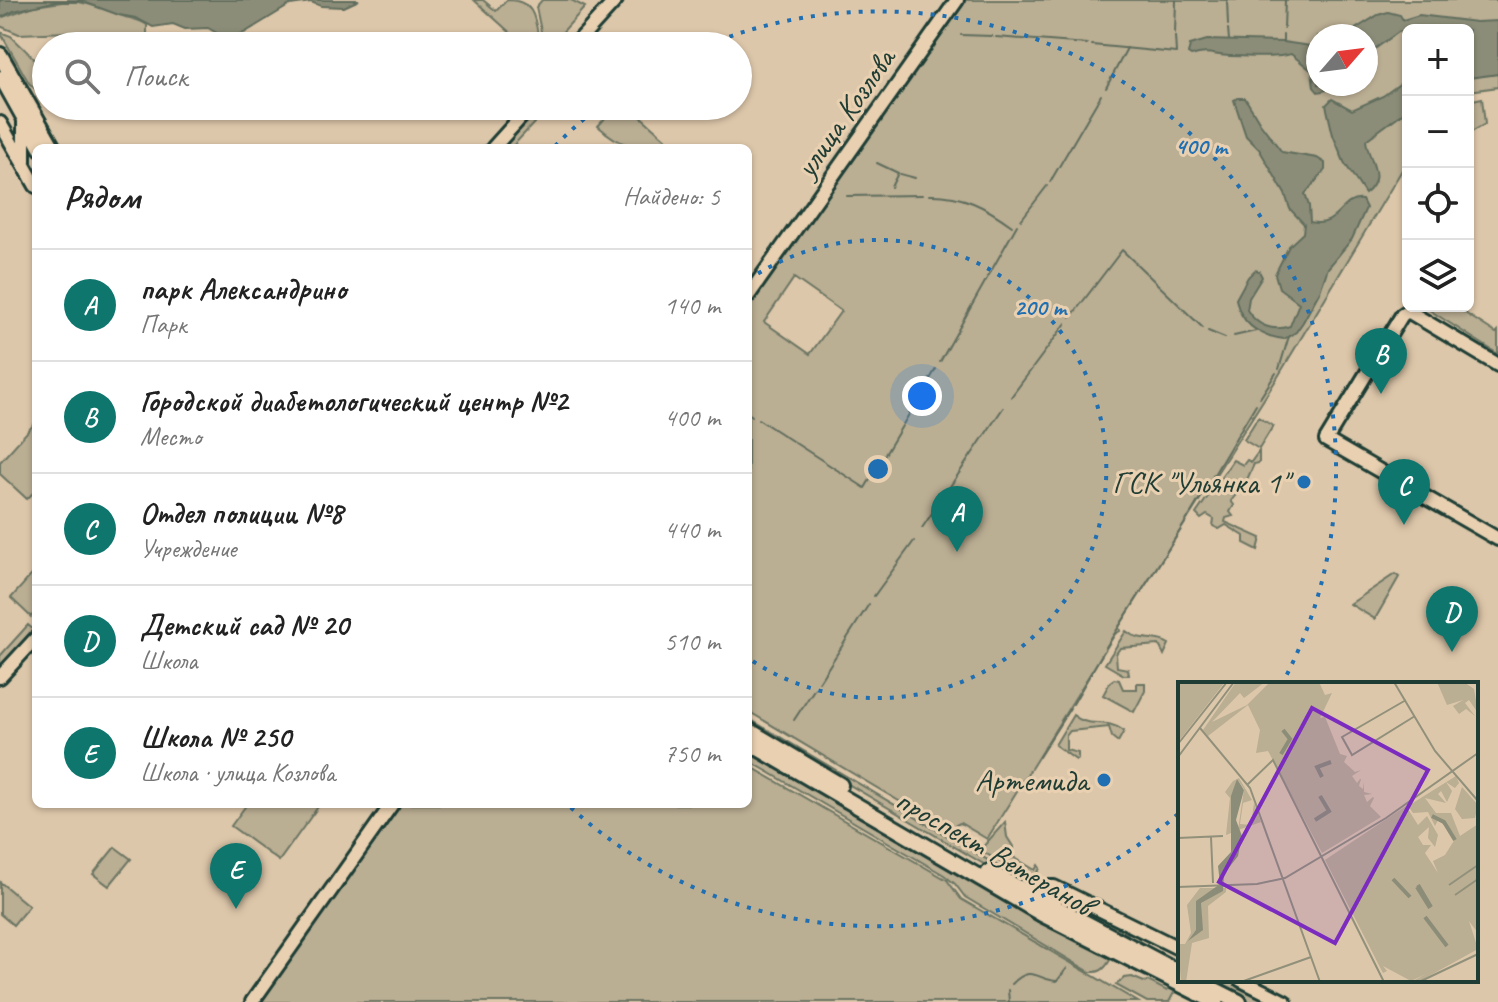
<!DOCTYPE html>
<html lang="ru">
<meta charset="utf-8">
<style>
body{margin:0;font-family:Caveat,sans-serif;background:#f6f6f6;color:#222}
.controls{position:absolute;right:24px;top:24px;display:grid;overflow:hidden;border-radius:12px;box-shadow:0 2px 6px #0004}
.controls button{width:72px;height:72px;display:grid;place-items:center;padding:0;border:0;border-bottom:2px solid #e0e0e0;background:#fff;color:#222;font:40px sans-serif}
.compass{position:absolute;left:1306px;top:24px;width:72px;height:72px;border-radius:50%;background:#fff;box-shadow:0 2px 6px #0004;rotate:62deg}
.you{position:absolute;left:922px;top:396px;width:28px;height:28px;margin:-20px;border:6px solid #fff;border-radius:50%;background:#1a73e8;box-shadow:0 0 0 12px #1a73e833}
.badge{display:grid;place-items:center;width:52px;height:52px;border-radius:50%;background:#0f766e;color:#fff;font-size:26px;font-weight:700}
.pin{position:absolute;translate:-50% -66px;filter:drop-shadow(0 2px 4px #0008)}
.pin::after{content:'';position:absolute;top:42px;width:28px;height:24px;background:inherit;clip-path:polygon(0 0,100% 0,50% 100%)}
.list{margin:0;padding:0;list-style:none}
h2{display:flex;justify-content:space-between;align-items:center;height:104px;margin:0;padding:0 32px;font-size:34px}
h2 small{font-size:26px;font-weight:400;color:#767676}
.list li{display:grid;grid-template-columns:52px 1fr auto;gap:24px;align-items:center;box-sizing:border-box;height:112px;padding:0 32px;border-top:2px solid #e0e0e0}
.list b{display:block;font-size:30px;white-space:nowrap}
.list p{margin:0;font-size:26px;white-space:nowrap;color:#767676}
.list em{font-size:26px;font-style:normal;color:#767676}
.icon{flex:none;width:44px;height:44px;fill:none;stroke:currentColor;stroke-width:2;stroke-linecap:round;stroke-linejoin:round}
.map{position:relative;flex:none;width:1498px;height:1002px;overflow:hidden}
.search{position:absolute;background:#fff;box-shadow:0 2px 6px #0004;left:32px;top:32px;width:720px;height:88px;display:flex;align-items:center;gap:20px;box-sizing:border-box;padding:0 28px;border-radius:44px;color:#767676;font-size:30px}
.panel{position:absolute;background:#fff;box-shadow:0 2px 6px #0004;left:32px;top:144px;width:720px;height:664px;border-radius:12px}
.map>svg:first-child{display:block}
.green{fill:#baae93;stroke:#6c7664;stroke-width:2;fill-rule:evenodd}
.water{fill:#8c8d78;stroke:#606d5d;stroke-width:2}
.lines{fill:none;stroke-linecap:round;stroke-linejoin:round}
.stream{stroke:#606d5d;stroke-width:2}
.minor-casing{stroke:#1f3d34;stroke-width:18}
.major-casing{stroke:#1f3d34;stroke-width:20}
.minor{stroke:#e9d0b1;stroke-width:12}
.major{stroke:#e9d0b1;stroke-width:14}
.ring{fill:none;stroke:#1f6fb2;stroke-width:4;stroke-dasharray:4 8}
.poi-dot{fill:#1f6fb2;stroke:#e9d0b1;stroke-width:3}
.labels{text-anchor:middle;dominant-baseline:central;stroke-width:6;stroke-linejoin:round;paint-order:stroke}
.street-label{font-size:32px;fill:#1f3d34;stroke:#e9d0b1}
.poi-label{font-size:32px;fill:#1f3d34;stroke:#e9d0b1;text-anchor:end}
.inset-river{fill:none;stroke:#8c8d78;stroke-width:4}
.inset-road{fill:none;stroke:#91907b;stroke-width:2}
.view{fill:#7b2cbf;fill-opacity:0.15;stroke:#7b2cbf;stroke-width:4}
.inset-edge{fill:none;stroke:#1f3d34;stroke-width:4}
.centre{fill:#1f6fb2;stroke:#e9d0b1;stroke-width:4}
.ring-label{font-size:24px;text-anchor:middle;font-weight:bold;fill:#1f6fb2;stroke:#e9d0b1;stroke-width:6;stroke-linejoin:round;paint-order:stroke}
</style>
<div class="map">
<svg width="1498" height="1002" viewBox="0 0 1498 1002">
<rect width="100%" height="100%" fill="#ddc7aa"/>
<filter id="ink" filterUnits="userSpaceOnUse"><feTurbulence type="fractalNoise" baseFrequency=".0125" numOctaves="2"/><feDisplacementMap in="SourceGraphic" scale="16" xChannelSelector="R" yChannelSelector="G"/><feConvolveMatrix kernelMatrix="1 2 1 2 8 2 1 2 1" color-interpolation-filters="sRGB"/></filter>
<g filter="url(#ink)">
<path class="green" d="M474,0H483L496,11L507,0C537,0 535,22 540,46H525Z
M542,0H571L585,7L550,46H544L536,7Z
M963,0H1498V87L1468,91V30H1408V160L1276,380L1119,627L1120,631L1115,634L987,839L960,823L956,825L966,841L748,711V303ZM1318,36H1366V84H1318ZM794,278L841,311L810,354L764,322Z
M69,1C87,2 100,8 117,14C128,19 137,18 147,25V46H131L126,43L97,46L90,33L74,42L69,32L19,34L0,26V18L34,6Z
M0,32L11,36L46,70V100L29,83Z
M1482,98L1485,124L1468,134V101Z
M538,106L547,109L511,148H499Z
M616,106H629L676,148C640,148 625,151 598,126Z
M1423,306H1454L1496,333L1498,331V354Z
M1258,417L1273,426L1259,449L1244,440Z
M36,422V490L27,499L0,474V462Z
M1259,451V463L1254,464L1246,482L1231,501L1234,505L1230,512L1233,516L1226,518L1225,522L1261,538L1258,550L1244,543V536L1226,525L1219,529L1213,526L1214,519L1207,515L1201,519L1196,514L1233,460L1243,465L1247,460L1251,462Z
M36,570V611L31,617L11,598Z
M1395,574L1399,577L1375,619L1350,604Z
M28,625L35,631L0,669V656Z
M1126,631C1140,643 1155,635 1169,644L1164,655L1159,645L1120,648L1116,654L1117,667L1128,669L1129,675H1124L1105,664Z
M1114,679L1119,680L1123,689H1137V683H1145V691L1134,712L1103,695L1110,682Z
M1073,715C1089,729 1105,717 1124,731L1118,742L1112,737L1109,727L1070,731L1066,736V750L1078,753V759L1076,760L1055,745Z
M748,718L1030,885L1021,886L748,725Z
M748,749L953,870L1111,958C1106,968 1101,973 1090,972L965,897L955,884L944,875L748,760Z
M748,765L947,880L961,899L1138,1002H258L397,804H748Z
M247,804H320L279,861L231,826Z
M1005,822L1007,837L1014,848L1010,855L1035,870L1038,865L1040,868L1034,882L980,850Z
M115,847L131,859L109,886L93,874Z
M0,882L29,906L13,925L0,914Z
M1051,891L1141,934L1137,941L1128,937V934L1123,931L1121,934L1039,893Z
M1132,977L1144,982L1148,981L1167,991L1170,987L1176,989L1169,1002H1147L1116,985L1124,978Z
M1204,980H1233L1276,1002H1248Z"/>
<path class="water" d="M0,0H359L344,7L321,6L311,2L290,5L244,33L230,37L222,36L208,28L185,29L173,24L153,27L136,18L119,15L84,2H53L14,11L0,18Z
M1388,12L1400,15L1403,20L1419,15L1476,22L1498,21V74L1468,78V30H1408V35L1406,31H1400L1376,48L1366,49V36H1344L1378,15Z
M1207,40L1283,42L1318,47V84H1327V90L1318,92L1314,87L1312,71L1291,54C1271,59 1251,56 1230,56C1214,56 1209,50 1191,56L1188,54L1190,45Z
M1408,78V109L1366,140C1368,161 1387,177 1365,194L1344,162L1333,135L1326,105L1332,99L1352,110L1383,96Z
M1238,98H1245L1260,123L1282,152L1317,158L1325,163V170L1305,194L1309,206L1310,222C1339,229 1340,197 1362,200L1366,208L1352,239L1328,268L1320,291L1303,322L1296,332L1284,339C1259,336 1241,325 1236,299L1248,277L1255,270L1259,271L1262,277L1249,298L1247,310C1257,326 1273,332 1290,326L1299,303L1279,288L1275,274L1289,246L1303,233L1304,224L1290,209L1285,194L1259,149L1246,136L1234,100Z"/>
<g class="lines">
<path class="stream" d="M1227,0L1228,25
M1228,29L1229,40
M1284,29L1285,0
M1175,33L1176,0
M961,35L992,36
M996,37L1087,44
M1283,42V35
M1092,45L1176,53L1175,36
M1106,88L1127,48
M877,163L898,173L891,187
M900,174L915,178
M1050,182L1101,95
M929,195C962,194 986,207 1012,226
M847,196L922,195
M1021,220L1047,186
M1071,317L1122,250L1203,328
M1208,331L1225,338
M1234,336L1256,331
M940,362L1017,225
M1279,369L1289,336
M1011,397L1066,323
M1260,398L1276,373
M748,413L752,416
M758,419L865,488L936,369
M1191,513L1256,404
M922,528L1003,408
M874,596L914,541
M1106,647L1188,518
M819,682L869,604
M1073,704L1102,654
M794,720L815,688
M1039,757L1070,708
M1012,984C1032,964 1037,980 1057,981L1067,968
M1008,990L1009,1002"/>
<defs>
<path id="minor" d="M574,46L616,0
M24,118V162
M0,123L36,186
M493,148L531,106
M748,296L957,0
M1498,365L1408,311L1402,315L1326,440L1498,539
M0,677L36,638
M1025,893L1037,887H1054L1180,949
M1241,980L1285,1002
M252,1002L392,804"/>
<path id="major" d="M0,55L53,148
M2,78L41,148
M748,730L840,785
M748,742L1042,914L1216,1002
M989,872L1180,973
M1195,980L1239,1002"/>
</defs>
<use href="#minor" class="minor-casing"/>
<use href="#major" class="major-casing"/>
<use href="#minor" class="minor"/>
<use href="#major" class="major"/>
</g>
</g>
<g class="ring">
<path d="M748 280A229 229 0 1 1 748 658"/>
<path d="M1178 814A457 457 0 0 1 569 806M555 146A457 457 0 0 1 600 106M707 45A457 457 0 0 1 1282 684"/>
</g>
<g class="poi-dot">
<circle cx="1304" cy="482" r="8"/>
<circle cx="1104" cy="780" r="8"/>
</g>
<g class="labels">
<g class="street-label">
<text transform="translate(845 113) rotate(-55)">улица Козлова</text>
<text transform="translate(994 852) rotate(30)">проспект Ветеранов</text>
</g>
<g class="poi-label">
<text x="1288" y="482">ГСК "Ульянка 1"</text>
<text x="1088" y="780">Артемида</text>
</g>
</g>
<g transform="translate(1178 682)">
<rect width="300" height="300" fill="#ddc7aa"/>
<path d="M0,0H47L0,60ZM58,0H87L66,16L62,11L34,40L69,23L92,0H141L147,13L154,11L142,36L147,35L162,72L169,74L166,80L177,90L183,88L174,94L179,101L182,97H183L181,104L185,107L186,100V110L194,112L186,113L189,120L195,115L196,116L192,124L203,135L144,171L90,69L78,71L82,48L70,23L30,54L25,48ZM259,0H286L296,7L300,31L291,18L287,21L297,34L288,27L281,32L275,24L285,18L269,23ZM278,94L281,101L277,106L268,100L274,109L269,120L263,109L260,112L268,121L247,116L258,131H273L282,154L300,142V251L291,239L300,267L242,299H235L248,292L233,299L205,284L209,289L205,291L147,178L228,124L240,143L249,134L260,153L257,165L250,156L251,145L240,155L245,163H253L247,171L260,191L255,179L267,173L277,157L275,151L260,138L257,144L250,130L235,131L230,124ZM61,96L74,118L65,121L62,142L73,143L76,121L83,140L60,148L66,107L59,97L53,151L48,153L52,116L47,110L55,99ZM284,105L300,123L297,136L284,137L277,127ZM22,206H48V210L30,224L31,256L14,261L8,300H3L0,262H7L13,251L9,223Z" fill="#baae93"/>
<path d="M59,97L66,108L58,138L64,154L60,174L46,192L45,209L23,221L25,248L10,259L18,248V219L42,202L40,184L53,170V114Z" fill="#8c8d78"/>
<path class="inset-river" d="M103,72L112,57L105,48M144,95L139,85L153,80M254,134L266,140L277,158M137,138L151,129L142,114M215,197L232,215M240,203L253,225M239,205L252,226M247,235L269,264"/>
<path class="inset-road" d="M216,0L257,69L300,119M228,18L164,55L174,73L237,34M22,46L72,106L142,300M0,62L49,0M0,75L56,0M69,103L95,78L206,300M33,155L35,201M0,156L45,154M271,203L300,183M0,205L79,202L107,196L208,136L300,71M277,213L300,197M63,300L133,275M241,300L300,272"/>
<path class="view" d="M134,26L250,88L157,261L41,200Z"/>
<rect width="300" height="300" class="inset-edge"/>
</g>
<circle cx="878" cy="469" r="12" class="centre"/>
<g class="ring-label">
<text x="1201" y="154">400 m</text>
<text x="1040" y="315">200 m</text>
</g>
</svg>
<div class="controls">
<button>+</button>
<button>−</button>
<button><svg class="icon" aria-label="locate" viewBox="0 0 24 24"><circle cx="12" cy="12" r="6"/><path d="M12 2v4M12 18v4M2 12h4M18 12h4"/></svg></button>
<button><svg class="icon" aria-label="layers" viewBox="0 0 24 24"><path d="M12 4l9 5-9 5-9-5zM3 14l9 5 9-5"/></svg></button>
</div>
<svg class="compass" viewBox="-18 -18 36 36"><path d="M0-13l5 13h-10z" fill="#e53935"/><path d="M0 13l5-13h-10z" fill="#767676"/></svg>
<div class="you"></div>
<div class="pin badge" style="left:957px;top:552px">A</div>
<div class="pin badge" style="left:1381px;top:394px">B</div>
<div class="pin badge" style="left:1404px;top:525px">C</div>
<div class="pin badge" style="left:1452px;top:652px">D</div>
<div class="pin badge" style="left:236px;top:909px">E</div>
<div class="search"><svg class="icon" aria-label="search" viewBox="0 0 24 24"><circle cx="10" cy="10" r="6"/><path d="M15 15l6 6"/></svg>Поиск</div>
<section class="panel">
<h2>Рядом<small>Найдено: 5</small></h2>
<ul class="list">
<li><span class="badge">A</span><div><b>парк Александрино</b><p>Парк</p></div><em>140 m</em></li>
<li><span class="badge">B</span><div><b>Городской диабетологический центр №2</b><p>Место</p></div><em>400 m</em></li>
<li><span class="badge">C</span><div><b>Отдел полиции №8</b><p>Учреждение</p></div><em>440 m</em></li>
<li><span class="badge">D</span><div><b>Детский сад № 20</b><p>Школа</p></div><em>510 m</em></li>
<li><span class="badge">E</span><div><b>Школа № 250</b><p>Школа · улица Козлова</p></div><em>750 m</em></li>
</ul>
</section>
</div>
